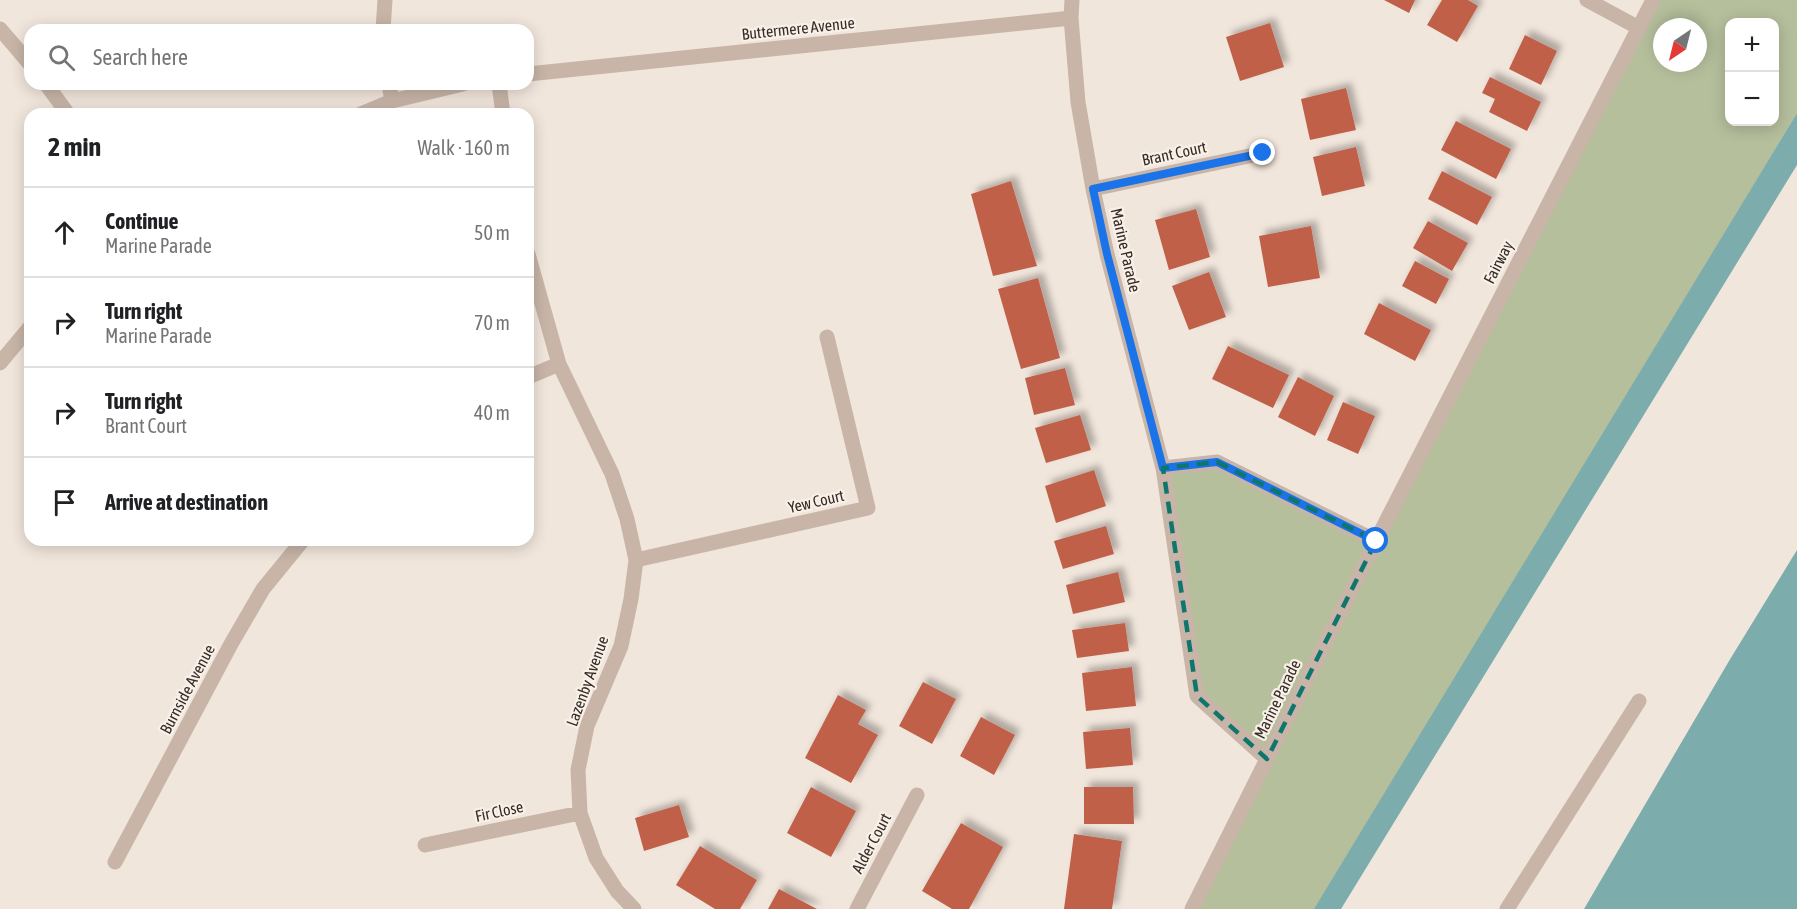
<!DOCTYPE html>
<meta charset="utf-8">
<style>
body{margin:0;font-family:"Asap Condensed",sans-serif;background:#f2f2f2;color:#202124}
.controls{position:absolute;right:18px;top:18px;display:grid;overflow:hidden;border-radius:12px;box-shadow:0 3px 15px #0003}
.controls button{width:54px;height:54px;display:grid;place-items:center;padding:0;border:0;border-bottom:2px solid #e0e0e0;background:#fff;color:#202124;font:30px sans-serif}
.compass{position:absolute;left:1653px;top:18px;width:54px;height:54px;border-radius:50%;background:#fff;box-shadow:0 3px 15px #0003;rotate:215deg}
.stop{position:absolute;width:18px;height:18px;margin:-14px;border:4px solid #1a73e8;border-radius:50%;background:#fff}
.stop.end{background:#1a73e8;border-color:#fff;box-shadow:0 2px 6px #0008}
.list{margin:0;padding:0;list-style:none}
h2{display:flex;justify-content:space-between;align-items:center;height:78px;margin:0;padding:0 24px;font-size:26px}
h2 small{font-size:20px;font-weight:400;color:#757577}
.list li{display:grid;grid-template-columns:39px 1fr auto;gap:18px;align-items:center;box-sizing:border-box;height:90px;padding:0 24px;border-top:2px solid #e0e0e0}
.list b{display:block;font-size:22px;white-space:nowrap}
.list p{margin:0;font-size:20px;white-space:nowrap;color:#757577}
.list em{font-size:20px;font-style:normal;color:#757577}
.icon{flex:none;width:33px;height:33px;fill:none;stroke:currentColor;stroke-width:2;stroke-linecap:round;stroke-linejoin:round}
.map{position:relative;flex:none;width:1797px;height:909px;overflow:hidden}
.search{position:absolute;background:#fff;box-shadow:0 3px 15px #0003;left:24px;top:24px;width:510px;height:66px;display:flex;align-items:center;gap:15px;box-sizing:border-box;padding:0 21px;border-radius:18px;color:#757577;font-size:22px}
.panel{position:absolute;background:#fff;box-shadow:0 3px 15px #0003;left:24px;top:108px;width:510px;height:438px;border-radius:18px}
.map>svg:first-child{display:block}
.green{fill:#b5bf9c;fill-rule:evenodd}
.water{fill:#7cadac}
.building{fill:#c0614a;filter:url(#shadow)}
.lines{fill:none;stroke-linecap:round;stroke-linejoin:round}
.minor{stroke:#c8b5a8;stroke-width:15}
.route{stroke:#1a73e8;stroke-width:8}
.marked{fill:none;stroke:#0f766e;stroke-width:4.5;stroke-dasharray:12 8;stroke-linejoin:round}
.labels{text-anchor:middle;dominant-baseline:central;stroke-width:4.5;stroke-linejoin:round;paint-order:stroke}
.street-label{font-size:16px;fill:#352c28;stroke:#f9f0e8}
</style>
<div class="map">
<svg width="1797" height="909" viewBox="0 0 1797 909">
<defs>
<filter id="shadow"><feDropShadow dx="5.5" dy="-5.5" stdDeviation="3" flood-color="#0004"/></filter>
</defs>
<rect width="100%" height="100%" fill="#f1e6dc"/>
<path class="green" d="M1653,0H1797V113L1316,909H1192L1267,759L1197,696L1163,468L1217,462L1376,540ZM1730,22H1774V122H1730ZM1662,27H1698V63H1662Z"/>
<path class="water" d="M1797,113V165L1341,909H1314Z
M1797,550V909H1584L1729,661Z"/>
<path class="building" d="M1384,0H1415L1409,13Z
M1442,0H1468L1478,6L1457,42L1427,25Z
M1270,23L1284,67L1240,81L1226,37Z
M1525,35L1557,51L1541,85L1509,69Z
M1490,77L1541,102L1527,131L1489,112L1495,99L1482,93Z
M1346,88L1356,130L1310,140L1301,99Z
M1456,121L1511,149L1496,179L1441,150Z
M1356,147L1365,186L1322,196L1313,157Z
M1442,171L1492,197L1477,225L1428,199Z
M1011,181L1037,266L993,276L971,194Z
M1196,209L1210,257L1169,270L1155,220Z
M1428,221L1468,243L1452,271L1413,248Z
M1311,226L1320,278L1268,287L1259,236Z
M1415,261L1449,279L1436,304L1402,286Z
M1209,272L1226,317L1189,330L1172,286Z
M1038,278L1060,358L1021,369L998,289Z
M1379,303L1431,330L1415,361L1364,334Z
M1228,346L1289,375L1273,408L1212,379Z
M1065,368L1075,405L1034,415L1025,378Z
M1298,377L1334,396L1315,436L1278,417Z
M1343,402L1375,416L1358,454L1327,440Z
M1080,415L1091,450L1046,463L1035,428Z
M1094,470L1106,506L1056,523L1045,486Z
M1106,526L1114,554L1063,569L1054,541Z
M1118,572L1125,602L1073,614L1066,585Z
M1125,623L1129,651L1077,658L1072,630Z
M1132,667L1136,706L1086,711L1082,673Z
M923,682L956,699L932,744L899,726Z
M838,695L866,710L858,724L878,735L851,783L805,758Z
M981,717L1015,735L994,775L960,756Z
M1130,728L1133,765L1086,769L1083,732Z
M811,787L856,811L831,857L787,833Z
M1084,787H1133L1134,824H1084Z
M679,805L689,837L644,851L635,818Z
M961,823L1003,847L969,909H952L922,891Z
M1074,834L1122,841L1112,909H1064Z
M700,846L757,880L740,909H715L676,885Z
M779,889L817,909H768Z"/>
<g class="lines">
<path class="minor" d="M1072,0L1071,18L1078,102L1093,189L1107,254L1163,468L1197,696L1267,759
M1587,0L1639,28
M0,29L30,64
M383,30L385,0
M528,74L1071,18
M46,84L68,114
M389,84L392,101
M499,84L503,114
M361,114L392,101L463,84
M1093,189L1263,153
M528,254L559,364L612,474L627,519L636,560L631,599L621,646L587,726L578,770L580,813L596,858L617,891L634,909
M0,363L30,327
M528,377L559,364
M1163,468L1217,462L1376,541
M636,560L868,508L827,337
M425,845L580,813
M115,862L231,644L263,589L303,540
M857,909L917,795
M1192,909L1376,541L1653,0
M1507,909L1639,701"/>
</g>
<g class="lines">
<path class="route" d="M1263,153L1093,189L1107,254L1163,468L1217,462L1376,541"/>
</g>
<path class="marked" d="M1217,462L1376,541L1267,759L1197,696L1163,468Z"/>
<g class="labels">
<g class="street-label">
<text transform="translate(798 28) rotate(-6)">Buttermere Avenue</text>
<text transform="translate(1174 153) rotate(-12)">Brant Court</text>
<text transform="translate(1126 250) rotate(77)">Marine Parade</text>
<text transform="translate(1498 262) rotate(-63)">Fairway</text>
<text transform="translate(816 501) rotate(-13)">Yew Court</text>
<text transform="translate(587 681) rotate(-70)">Lazenby Avenue</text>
<text transform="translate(187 689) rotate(-62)">Burnside Avenue</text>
<text transform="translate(1277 699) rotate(-64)">Marine Parade</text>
<text transform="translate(499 811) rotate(-12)">Fir Close</text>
<text transform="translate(871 843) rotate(-62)">Alder Court</text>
</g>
</g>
</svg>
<div class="controls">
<button>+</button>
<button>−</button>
</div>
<svg class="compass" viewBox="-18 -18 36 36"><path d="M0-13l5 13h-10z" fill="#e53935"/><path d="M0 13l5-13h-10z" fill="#757577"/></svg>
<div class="stop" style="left:1376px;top:541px"></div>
<div class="stop end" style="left:1263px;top:153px"></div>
<div class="search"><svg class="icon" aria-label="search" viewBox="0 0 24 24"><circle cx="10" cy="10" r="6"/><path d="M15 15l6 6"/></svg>Search here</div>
<section class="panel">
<h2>2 min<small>Walk · 160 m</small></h2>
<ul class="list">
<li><svg class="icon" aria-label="ahead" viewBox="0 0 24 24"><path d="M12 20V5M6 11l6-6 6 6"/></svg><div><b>Continue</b><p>Marine Parade</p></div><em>50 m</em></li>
<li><svg class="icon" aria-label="right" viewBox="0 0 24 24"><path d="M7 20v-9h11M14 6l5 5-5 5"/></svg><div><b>Turn right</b><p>Marine Parade</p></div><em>70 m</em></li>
<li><svg class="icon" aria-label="right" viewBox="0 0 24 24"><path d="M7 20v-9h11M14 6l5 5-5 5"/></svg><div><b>Turn right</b><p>Brant Court</p></div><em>40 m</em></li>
<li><svg class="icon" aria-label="arrive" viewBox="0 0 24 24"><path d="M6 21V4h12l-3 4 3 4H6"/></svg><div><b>Arrive at destination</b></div></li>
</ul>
</section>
</div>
